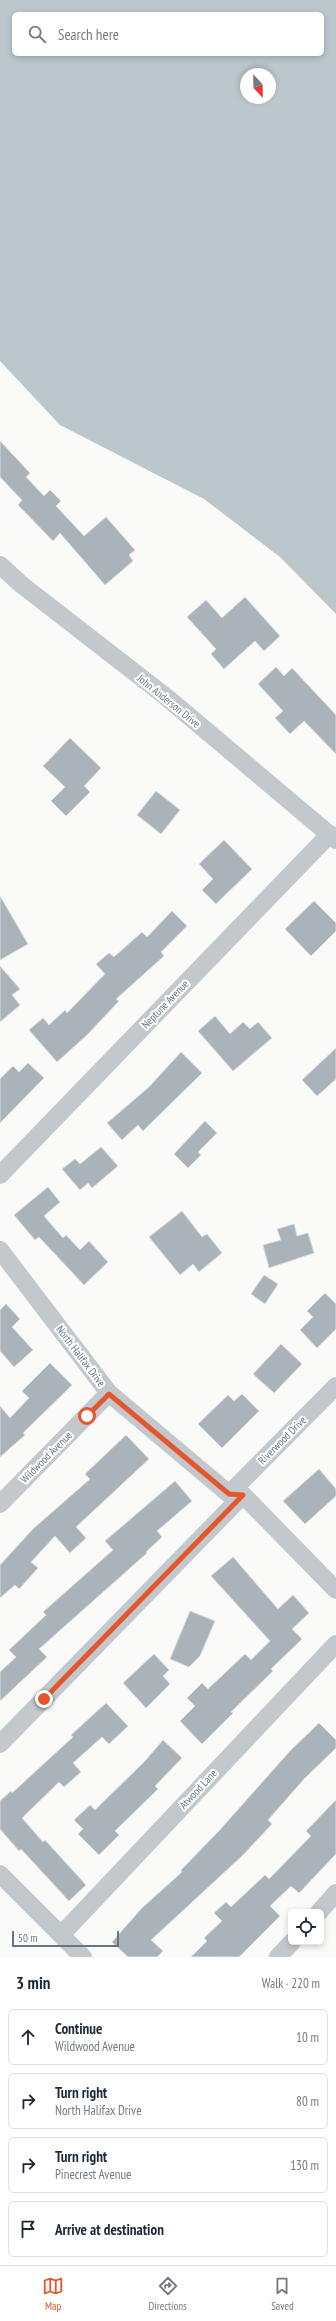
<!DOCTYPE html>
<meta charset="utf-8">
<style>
body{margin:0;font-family:"PT Sans Narrow",sans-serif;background:#f2f2f3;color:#1f2937}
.controls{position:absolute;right:12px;bottom:12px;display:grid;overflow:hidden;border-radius:6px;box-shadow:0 2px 6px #0003}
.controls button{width:36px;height:36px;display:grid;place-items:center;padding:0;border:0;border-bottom:1px solid #e0e1e3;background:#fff;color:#1f2937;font:20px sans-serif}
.compass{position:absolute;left:240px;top:68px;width:36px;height:36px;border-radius:50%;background:#fff;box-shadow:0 2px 6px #0003;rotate:158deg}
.scale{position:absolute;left:12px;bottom:10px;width:107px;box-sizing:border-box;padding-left:4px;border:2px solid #657683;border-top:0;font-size:11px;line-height:14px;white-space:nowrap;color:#657683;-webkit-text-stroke:3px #fff;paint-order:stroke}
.stop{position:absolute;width:12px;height:12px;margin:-9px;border:3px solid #e4572e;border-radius:50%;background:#fff}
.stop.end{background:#e4572e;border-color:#fff;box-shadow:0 1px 4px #0008}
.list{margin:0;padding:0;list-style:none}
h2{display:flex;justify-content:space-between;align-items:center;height:52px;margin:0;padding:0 16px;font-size:17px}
h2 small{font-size:13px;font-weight:400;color:#747a83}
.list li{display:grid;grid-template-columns:26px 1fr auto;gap:12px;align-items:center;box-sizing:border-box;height:56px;margin:0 8px 8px;padding:0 8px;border:1px solid #e0e1e3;border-radius:6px}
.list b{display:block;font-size:15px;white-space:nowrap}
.list p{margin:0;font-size:13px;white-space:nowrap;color:#747a83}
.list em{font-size:13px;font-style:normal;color:#747a83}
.icon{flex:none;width:22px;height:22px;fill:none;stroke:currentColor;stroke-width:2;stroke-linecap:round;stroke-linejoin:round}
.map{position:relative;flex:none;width:336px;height:1957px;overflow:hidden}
.search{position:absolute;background:#fff;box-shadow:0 2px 6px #0003;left:12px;right:12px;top:12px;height:44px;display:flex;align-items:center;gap:10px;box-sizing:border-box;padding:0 14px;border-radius:6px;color:#747a83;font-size:15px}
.sheet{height:308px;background:#fff}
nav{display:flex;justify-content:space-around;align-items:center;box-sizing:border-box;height:56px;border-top:1px solid #e0e1e3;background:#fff;font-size:11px;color:#747a83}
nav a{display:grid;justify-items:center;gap:2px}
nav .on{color:#e4572e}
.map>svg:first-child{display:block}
.water{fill:#bbc7cb;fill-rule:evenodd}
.building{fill:#aab3b9;stroke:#dcdcda}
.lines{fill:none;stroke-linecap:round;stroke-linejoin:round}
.minor{stroke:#c3c8cc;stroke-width:18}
.route{stroke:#e4572e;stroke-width:5}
.labels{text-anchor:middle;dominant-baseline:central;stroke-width:4;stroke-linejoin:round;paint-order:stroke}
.street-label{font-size:11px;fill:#657683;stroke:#fff}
</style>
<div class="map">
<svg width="336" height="1957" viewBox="0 0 336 1957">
<rect width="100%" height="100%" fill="#fafaf8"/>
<path class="water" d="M0,0H336V614L280,557L204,499L60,425L0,361ZM14,14H322V54H14ZM246,74H270V98H246Z"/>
<path class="building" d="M0,441L30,473L26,477L44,496L50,490L61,501L56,506L84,536L106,517L135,550L129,555L133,561L105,585L60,533L53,541L18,505L22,500L0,477Z
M245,597L280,636L264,651L255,641L224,669L211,654L216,649L187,617L206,600L222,618Z
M276,667L284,676L292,668L336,715V754L304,721L290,734L275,718L283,711L258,684Z
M70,738L101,768L84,786L90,792L66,816L51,801L65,787L43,766Z
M156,791L180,810L161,834L137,815Z
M224,840L252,869L216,904L202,890L213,879L199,864Z
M0,896L28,944L0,960Z
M314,901L336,923V931L311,956L285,929Z
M172,911L187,926L161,952L164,956L116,999L119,1001L87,1035L57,1062L29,1030L43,1018L49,1025L65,1010L67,1013L105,974L96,964L109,953L114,957L142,932L147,937Z
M0,966L20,989L12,995L20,1005L0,1022Z
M215,1016L230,1034L243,1022L250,1029L258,1022L272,1038L233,1071L198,1031Z
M336,1048V1079L317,1096L302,1080Z
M181,1052L202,1073L143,1131L138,1125L122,1140L107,1123L149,1087Z
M28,1063L44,1078L0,1123V1079L13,1066L19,1072Z
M205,1121L217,1133L198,1152L201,1155L188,1168L174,1154Z
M101,1147L118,1166L92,1188L88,1183L80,1190L62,1169L75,1159L80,1164Z
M48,1187L60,1202L44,1216L63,1238L66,1235L80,1250L89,1241L108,1262L84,1285L39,1237L35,1240L14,1215Z
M182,1211L202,1237L207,1234L222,1253L199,1272L193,1264L180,1275L149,1237Z
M294,1224L297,1236L308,1233L314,1253L269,1268L263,1245L281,1240L277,1229Z
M264,1275L278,1284L265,1304L251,1294Z
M325,1293L336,1304V1329L317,1348L300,1330L313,1317L307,1311Z
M6,1304L20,1319L12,1327L33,1350L14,1367L0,1351V1310Z
M281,1344L302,1364L274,1393L253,1374Z
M50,1363L72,1385L23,1433L25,1435L0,1457V1406L10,1418L29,1398L22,1391Z
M242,1394L259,1411L222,1448L198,1424L228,1395L234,1401Z
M126,1435L149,1459L76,1527L86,1538L70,1553L55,1536L31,1562L38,1568L19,1589L15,1585L0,1598V1565L33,1529L90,1479L85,1474Z
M319,1469L336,1489V1496L305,1524L283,1501Z
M175,1481L192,1501L157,1531L162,1537L146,1552L147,1553L39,1649L47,1657L0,1701V1672L16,1657L9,1650L46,1615L43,1612L113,1550L105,1541Z
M233,1557L278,1609L293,1595L309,1613L292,1629L302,1639L271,1669L273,1671L231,1712L233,1713L202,1744L180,1721L195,1706L187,1698L202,1683L208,1689L245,1654L251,1660L270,1641L211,1576Z
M190,1611L215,1621L200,1656L189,1667L170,1659Z
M154,1654L169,1670L163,1676L170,1684L146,1708L123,1683Z
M106,1703L128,1726L109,1744L102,1737L73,1763L81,1772L64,1787L59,1782L22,1818L43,1842L45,1840L86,1885L69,1901L21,1849L19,1851L0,1829V1801L11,1791L12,1793L73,1737L71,1735Z
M319,1723L336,1740V1748L304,1779L268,1820L272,1824L243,1855L151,1940L163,1951L157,1957H128L112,1942L142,1908L182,1872L181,1870L218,1832L290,1751Z
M163,1740L182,1758L155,1786L158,1789L115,1831L119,1835L99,1855L78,1834L83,1829L74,1820L90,1805L95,1810L145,1761Z
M336,1800V1854L299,1893L291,1886L270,1906L280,1916L239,1957H191L207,1941L204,1938L222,1921L214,1913L226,1902L231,1907L265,1875L269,1879L311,1836L306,1831Z"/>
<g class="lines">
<path class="minor" d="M0,565L22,585L165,696L336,840
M0,1175L330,834
M0,1250L109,1393L229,1494L243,1495L336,1590
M229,1494L336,1386
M0,1504L109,1393
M0,1744L243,1495
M0,1874L83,1957
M319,1912L336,1893
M61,1935L336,1644
M278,1957L292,1942"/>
</g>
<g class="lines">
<path class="route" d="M44,1699L243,1495L229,1494L109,1394L87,1416"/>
</g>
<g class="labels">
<g class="street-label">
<text transform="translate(169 701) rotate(39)">John Anderson Drive</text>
<text transform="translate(165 1004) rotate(-46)">Neptune Avenue</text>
<text transform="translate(81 1356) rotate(53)">North Halifax Drive</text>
<text transform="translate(282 1440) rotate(-45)">Riverwood Drive</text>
<text transform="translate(46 1457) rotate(-45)">Wildwood Avenue</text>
<text transform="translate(198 1789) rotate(-47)">Atwood Lane</text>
</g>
</g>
</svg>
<div class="controls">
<button><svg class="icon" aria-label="locate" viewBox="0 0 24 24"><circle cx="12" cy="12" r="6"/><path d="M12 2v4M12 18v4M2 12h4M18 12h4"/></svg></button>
</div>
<svg class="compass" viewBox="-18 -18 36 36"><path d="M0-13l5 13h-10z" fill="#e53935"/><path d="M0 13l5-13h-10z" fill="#747a83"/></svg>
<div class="scale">50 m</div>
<div class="stop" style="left:87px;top:1416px"></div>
<div class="stop end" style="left:44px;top:1699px"></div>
<div class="search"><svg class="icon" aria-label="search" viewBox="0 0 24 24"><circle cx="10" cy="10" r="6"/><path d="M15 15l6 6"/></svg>Search here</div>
</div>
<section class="sheet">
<h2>3 min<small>Walk · 220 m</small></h2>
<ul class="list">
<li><svg class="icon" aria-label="ahead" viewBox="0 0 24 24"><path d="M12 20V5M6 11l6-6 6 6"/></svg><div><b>Continue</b><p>Wildwood Avenue</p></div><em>10 m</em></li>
<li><svg class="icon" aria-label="right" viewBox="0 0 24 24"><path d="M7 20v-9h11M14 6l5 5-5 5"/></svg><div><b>Turn right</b><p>North Halifax Drive</p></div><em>80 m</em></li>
<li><svg class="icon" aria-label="right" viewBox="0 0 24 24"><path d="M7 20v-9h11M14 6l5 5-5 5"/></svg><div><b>Turn right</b><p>Pinecrest Avenue</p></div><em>130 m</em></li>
<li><svg class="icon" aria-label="arrive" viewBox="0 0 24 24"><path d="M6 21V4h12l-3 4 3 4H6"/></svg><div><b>Arrive at destination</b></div></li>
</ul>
</section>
<nav>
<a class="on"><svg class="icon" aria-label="map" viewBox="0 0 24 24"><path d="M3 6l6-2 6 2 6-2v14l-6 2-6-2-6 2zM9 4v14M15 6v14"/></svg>Map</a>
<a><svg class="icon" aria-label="directions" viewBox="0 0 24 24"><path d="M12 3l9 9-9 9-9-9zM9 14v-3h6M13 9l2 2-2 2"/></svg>Directions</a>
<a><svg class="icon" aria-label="saved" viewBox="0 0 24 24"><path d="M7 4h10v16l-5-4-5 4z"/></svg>Saved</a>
</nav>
